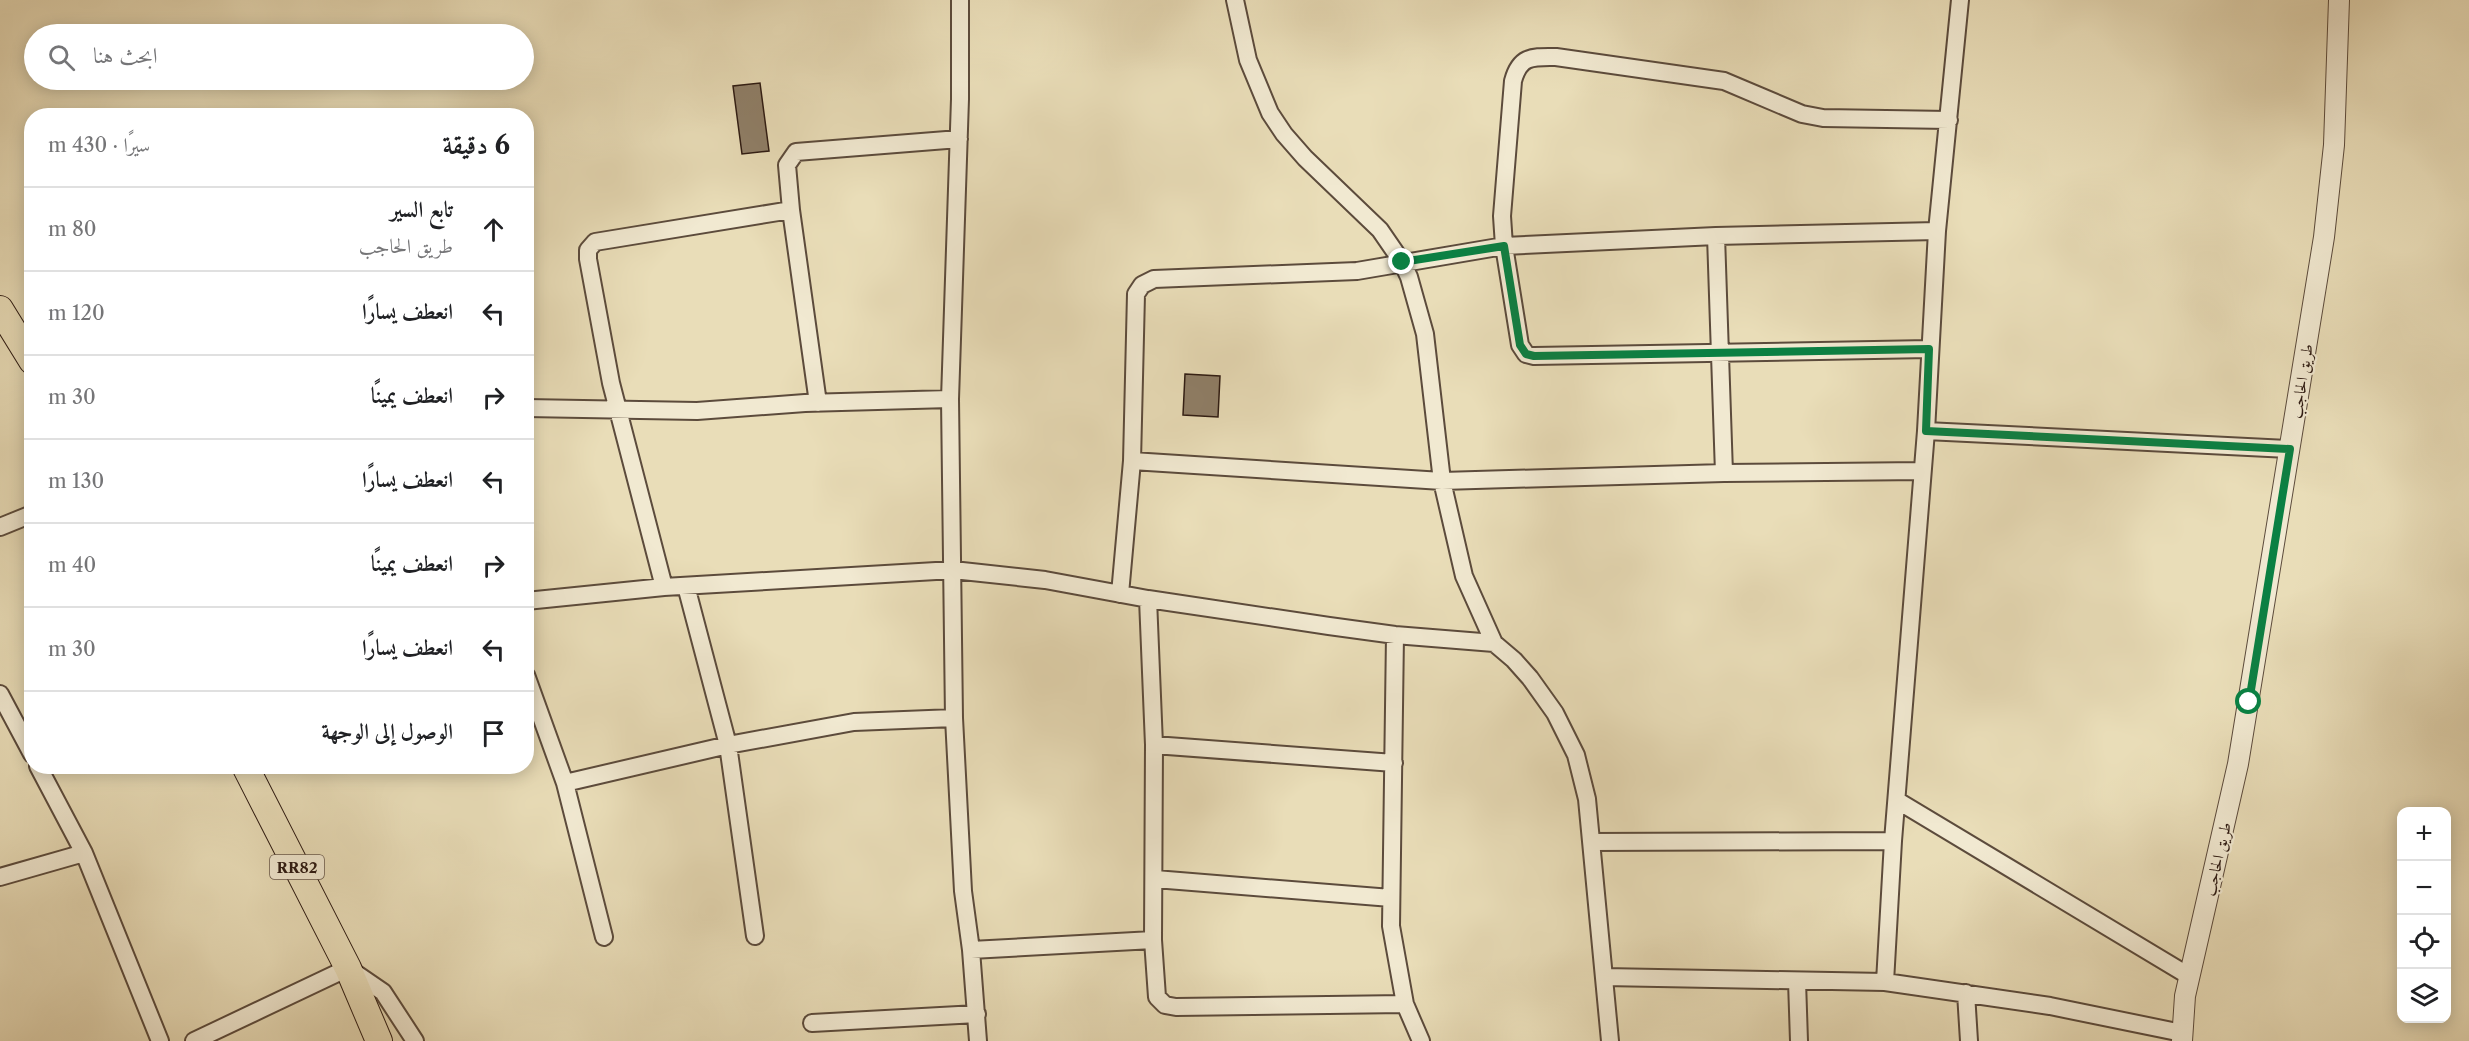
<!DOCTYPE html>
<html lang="ar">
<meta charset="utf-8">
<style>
body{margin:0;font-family:"Libre Caslon Text",Amiri,serif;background:#f6f6f6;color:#202124;direction:rtl}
.controls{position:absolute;right:18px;bottom:18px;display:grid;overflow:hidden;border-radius:12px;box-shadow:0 3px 15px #0003}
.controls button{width:54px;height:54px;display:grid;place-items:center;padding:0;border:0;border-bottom:2px solid #e0e0e0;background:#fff;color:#202124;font:30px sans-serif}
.stop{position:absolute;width:18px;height:18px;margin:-14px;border:4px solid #0b8043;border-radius:50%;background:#fff}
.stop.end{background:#0b8043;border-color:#fff;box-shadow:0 2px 6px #0008}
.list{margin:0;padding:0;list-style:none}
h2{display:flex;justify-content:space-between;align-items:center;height:78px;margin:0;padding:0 24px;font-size:26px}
h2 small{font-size:20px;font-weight:400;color:#757577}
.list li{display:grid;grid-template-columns:39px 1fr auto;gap:18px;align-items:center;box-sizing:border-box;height:84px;padding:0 24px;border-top:2px solid #e0e0e0}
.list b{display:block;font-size:22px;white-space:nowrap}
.list p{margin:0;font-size:20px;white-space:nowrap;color:#757577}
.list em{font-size:20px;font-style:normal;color:#757577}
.icon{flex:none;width:33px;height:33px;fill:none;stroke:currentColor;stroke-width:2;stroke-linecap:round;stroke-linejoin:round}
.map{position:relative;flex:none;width:2469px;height:1041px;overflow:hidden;direction:ltr}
.search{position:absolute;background:#fff;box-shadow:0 3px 15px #0003;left:24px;top:24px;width:510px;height:66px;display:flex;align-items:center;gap:15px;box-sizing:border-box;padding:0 21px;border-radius:33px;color:#757577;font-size:22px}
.panel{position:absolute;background:#fff;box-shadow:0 3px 15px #0003;left:24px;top:108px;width:510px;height:666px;border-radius:24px;direction:rtl}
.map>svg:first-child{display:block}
.building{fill:#8f7f68;stroke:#2d1a12;stroke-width:1.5}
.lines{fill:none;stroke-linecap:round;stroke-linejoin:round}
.minor-casing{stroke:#5c4b3c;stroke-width:20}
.tertiary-casing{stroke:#5c4b3c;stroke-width:22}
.primary-casing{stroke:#2d1a12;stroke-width:28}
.minor{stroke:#f1e9d1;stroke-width:16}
.tertiary{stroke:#f1e9d1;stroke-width:20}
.primary{stroke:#e9ddb8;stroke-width:26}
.route{stroke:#0b8043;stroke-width:8}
.labels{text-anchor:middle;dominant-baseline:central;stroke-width:4.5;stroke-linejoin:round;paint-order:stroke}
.shield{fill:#f1e9d1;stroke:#68584b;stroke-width:1.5}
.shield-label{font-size:15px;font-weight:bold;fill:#2d1a12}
.street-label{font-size:16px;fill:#2d1a12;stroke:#f1e9d1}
</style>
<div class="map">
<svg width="2469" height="1041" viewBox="0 0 2469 1041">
<rect width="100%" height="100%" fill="#e9ddb8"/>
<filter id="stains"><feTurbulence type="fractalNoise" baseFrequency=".00333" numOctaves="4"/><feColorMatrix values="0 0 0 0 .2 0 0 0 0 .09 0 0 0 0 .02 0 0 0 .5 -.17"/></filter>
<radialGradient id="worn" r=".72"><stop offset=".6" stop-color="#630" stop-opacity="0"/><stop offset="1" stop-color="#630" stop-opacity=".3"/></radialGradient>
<path class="building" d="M760,83L769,151L742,154L733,86Z
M1185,374L1220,376L1218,417L1183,415Z"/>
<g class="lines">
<defs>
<path id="minor" d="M960,0V99L950,399L954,718L963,891L971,950L978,1041
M1235,0L1248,60L1270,113L1284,134L1305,158L1380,230L1402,262L1409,277L1425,334L1442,481L1464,576L1494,643L1514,660L1530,678L1555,713L1576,755L1587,799L1610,1041
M1960,0L1937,231L1926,431L2290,449
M791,210L787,165L796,152L959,139
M1937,231L1716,236L1504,246L1502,216L1513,81C1520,55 1533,57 1556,57L1724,81L1802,114L1823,118L1949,120
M1716,236L1724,473
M526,408L697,411L805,403L950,399
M1132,461L1136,294L1142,285L1154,279L1357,271L1504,246L1520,345L1526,354L1534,356L1929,349
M0,527L32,514
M686,586L728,745L755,936
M664,587L611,383L588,259V250L595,242L791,210L818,403
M1120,594L1132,461L1442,481L1724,473L1922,471
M1148,599L1154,745L1153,940L1157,997L1165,1005L1176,1007L1405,1004
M526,601L664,587L953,570L1045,580L1148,599L1329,626L1395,635L1494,643
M1395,635L1391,926L1405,1004L1421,1041
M526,675L565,783L604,937
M0,694L32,754
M1154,745L1394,763
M38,766L84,853L160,1041
M565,783L728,745L854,722L954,718
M1898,801L2189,976
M1591,842L1893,841
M0,877L84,853
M1155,879L1391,898
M971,950L1153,940
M1604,977L1885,982L2050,1006L2182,1033
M1797,981L1799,1041
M1885,982L1893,841L1926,431
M1966,993L1969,1041
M812,1023L977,1014
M194,1041L348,968L383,992L415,1041"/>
<path id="tertiary" d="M2182,1041L2185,996L2238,764L2324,237L2334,145L2339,0"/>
<path id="primary" d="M0,309L32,361
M245,766L348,968L379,1041"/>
</defs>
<use href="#minor" class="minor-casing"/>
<use href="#tertiary" class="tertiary-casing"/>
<use href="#primary" class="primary-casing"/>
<use href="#minor" class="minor"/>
<use href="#tertiary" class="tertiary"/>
<use href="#primary" class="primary"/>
</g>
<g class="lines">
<path class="route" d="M1402,262L1504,246L1520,345L1526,354L1534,356L1929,349L1926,431L2290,449L2249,702"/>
</g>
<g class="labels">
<rect class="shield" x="270" y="855" width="54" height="24" rx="4.5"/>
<g class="shield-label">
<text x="297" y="867">RR82</text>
</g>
<g class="street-label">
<text transform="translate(2301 381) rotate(-81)">طريق الحاجب</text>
<text transform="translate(2217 859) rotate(-77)">طريق الحاجب</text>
</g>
</g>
<rect width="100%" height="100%" filter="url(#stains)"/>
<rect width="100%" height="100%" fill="url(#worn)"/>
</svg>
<div class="controls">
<button>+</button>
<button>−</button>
<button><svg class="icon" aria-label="locate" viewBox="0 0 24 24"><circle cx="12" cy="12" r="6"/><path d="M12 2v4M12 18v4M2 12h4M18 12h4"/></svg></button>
<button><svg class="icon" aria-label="layers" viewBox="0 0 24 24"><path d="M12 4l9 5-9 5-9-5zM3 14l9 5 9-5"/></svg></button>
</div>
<div class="stop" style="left:2249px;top:702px"></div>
<div class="stop end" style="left:1402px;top:262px"></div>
<div class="search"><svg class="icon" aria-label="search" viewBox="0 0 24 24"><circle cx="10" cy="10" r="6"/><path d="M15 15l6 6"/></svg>ابحث هنا</div>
<section class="panel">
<h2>6 دقيقة<small>سيرًا · 430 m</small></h2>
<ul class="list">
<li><svg class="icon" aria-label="ahead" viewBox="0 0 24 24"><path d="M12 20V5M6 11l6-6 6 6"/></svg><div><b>تابع السير</b><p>طريق الحاجب</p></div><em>80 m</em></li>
<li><svg class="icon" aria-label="left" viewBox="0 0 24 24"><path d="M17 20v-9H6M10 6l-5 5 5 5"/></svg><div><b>انعطف يسارًا</b></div><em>120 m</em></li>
<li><svg class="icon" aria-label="right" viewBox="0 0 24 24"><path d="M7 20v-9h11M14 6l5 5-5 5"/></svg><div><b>انعطف يمينًا</b></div><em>30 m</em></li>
<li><svg class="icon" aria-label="left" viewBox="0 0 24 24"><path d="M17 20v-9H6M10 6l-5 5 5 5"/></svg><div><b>انعطف يسارًا</b></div><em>130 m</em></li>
<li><svg class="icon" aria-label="right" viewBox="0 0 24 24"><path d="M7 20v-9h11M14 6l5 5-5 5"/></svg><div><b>انعطف يمينًا</b></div><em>40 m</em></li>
<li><svg class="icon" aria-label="left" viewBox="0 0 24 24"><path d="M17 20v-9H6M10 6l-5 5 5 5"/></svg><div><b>انعطف يسارًا</b></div><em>30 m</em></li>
<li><svg class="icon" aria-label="arrive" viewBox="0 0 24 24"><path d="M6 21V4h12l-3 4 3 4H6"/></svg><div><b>الوصول إلى الوجهة</b></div></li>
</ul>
</section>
</div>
